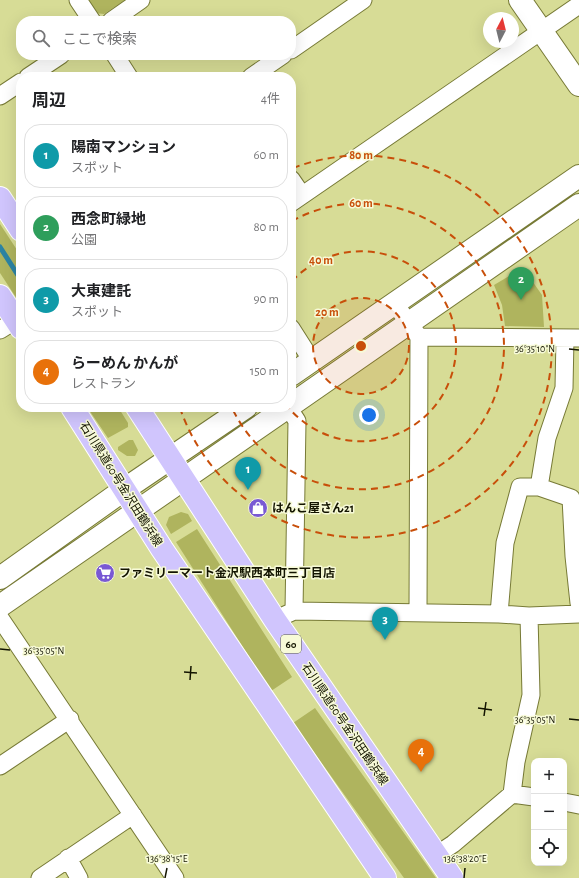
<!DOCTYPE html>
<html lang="ja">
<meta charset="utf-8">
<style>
body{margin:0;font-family:"Alegreya Sans","Noto Sans JP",sans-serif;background:#f6f6f6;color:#202124}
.controls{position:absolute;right:12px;bottom:12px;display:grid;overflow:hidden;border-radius:8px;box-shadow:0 4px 16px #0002}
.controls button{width:36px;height:36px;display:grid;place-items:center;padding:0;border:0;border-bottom:1px solid #e0e0e0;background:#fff;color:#202124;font:20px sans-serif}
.compass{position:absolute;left:483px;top:12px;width:36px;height:36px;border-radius:50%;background:#fff;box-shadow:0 4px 16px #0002;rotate:7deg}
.you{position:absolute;left:369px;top:415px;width:14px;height:14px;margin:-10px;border:3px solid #fff;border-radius:50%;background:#1a73e8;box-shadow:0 0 0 6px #1a73e833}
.badge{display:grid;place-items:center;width:26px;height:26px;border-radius:50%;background:#0b8043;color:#fff;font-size:13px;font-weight:700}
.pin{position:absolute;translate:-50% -33px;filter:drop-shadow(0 1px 2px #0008)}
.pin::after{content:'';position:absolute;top:21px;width:14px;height:12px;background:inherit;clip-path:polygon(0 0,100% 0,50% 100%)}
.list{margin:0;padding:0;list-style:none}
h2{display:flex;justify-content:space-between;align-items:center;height:52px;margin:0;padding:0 16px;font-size:17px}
h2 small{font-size:13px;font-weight:400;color:#757577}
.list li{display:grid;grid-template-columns:26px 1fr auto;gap:12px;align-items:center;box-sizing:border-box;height:64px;margin:0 8px 8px;padding:0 8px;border:1px solid #e0e0e0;border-radius:16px}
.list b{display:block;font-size:15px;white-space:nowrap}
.list p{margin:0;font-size:13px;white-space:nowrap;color:#757577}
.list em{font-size:13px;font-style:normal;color:#757577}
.icon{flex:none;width:22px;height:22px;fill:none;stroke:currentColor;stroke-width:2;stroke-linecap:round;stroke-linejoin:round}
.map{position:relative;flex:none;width:579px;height:878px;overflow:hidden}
.search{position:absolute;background:#fff;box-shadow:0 4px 16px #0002;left:16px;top:16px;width:280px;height:44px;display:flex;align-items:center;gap:10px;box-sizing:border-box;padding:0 14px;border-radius:16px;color:#757577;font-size:15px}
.panel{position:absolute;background:#fff;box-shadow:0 4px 16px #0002;left:16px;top:72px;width:280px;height:340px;border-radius:16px}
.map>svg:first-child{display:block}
.green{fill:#afb45e}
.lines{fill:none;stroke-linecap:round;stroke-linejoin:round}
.stream{stroke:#2c84a3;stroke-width:5}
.street-casing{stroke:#777a36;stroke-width:19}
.secondary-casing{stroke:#777a36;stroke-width:24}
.primary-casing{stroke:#fff;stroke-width:24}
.street{stroke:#fff;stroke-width:17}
.secondary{stroke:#fff;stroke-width:22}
.primary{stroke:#d0c5fd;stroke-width:22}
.ticks{fill:none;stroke:#131400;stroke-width:1.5}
.ring{fill:none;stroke:#c84f0a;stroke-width:2;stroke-dasharray:7 5}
.labels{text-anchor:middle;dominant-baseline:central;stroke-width:3;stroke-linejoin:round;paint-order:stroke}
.shield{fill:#f7fad7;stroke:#575940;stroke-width:1}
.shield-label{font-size:11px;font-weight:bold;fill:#131400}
.street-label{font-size:12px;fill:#131400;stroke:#f7fad7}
.poi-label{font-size:12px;font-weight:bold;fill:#131400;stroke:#f7fad7;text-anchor:start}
.ticks-label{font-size:10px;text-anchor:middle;fill:#131400;stroke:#f7fad7;stroke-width:3;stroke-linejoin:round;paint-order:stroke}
.centre{fill:#c84f0a;stroke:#f7fad7;stroke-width:2}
.ring-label{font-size:12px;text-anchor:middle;font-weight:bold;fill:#c84f0a;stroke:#f7fad7;stroke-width:3;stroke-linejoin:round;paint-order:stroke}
</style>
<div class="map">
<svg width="579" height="878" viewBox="0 0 579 878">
<rect width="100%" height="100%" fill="#d7dc96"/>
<path class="green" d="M87,0H125L104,14L95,13Z
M0,224L21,256V305L0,273Z
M523,268L542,295L544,327L505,326L502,305L494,285Z
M87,407H118L128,423V427L108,438Z
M129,440H133L138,450L135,456H127L118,450V447Z
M181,512L188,514L192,521L171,534L166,525L169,517Z
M197,529L292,677L271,691L176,542Z
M315,708L436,878H404L293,723Z"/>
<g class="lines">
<path class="stream" d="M0,247L21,280"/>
<defs>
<path id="street" d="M78,0L92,21
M111,21L141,0
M291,50L363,0
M115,55L129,77
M28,77L61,55
M251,77L283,55
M0,96L21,82
M291,179L302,195
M291,203L579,5
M395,304L419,337L579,338
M291,328L312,361
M0,330L16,320
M565,338L564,388L547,438L539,487L571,498L574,556L579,603
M294,611L499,614L529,616L579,614
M418,613L419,337
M499,614L505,543L520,487H539
M283,616L294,611L297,421L288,407
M0,618L175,878
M0,766L70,719
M512,794L516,762L531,695L529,616
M564,802L579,805
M435,856L453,844L512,794L534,797
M68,858L79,878
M40,878L133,815"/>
<path id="secondary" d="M520,0L579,85
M291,375L579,176
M291,405L579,205
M0,578L125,489L246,407
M0,606L288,407"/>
<path id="primary" d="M0,198L21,230
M0,296L21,328
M72,407L162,549L385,878
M137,407L275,620L452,878"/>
</defs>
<use href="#street" class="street-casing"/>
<use href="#secondary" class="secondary-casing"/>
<use href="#primary" class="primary-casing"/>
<use href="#street" class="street"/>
<use href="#secondary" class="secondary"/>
<use href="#primary" class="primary"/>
</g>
<path class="ticks" d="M569,349L579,350M0,649L10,650M184,672L197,673M190,680L191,666M478,708L492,710M484,716L486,702M569,719L579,720M165,878L167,868M464,878L465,868"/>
<circle cx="361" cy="346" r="48" fill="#c84f0a" fill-opacity=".12"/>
<g class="ring">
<circle cx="361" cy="346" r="48"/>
<path d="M292 281A95 95 0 1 1 288 407"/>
<path d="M292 221A143 143 0 1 1 232 408"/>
<path d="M293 168A191 191 0 1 1 180 408"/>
</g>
<defs>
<symbol id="shop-disc" viewBox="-11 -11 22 22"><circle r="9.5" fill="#7959d4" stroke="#f7fad7"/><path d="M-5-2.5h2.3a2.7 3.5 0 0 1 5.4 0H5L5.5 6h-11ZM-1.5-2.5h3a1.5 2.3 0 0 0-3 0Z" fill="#fff"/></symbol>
<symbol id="supermarket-disc" viewBox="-11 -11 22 22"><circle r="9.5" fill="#7959d4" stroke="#f7fad7"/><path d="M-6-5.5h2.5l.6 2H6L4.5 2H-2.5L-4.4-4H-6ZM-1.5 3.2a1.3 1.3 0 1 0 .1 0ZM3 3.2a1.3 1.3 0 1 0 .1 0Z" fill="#fff"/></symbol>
</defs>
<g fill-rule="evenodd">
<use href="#shop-disc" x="247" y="497" width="22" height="22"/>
<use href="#supermarket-disc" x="94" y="562" width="22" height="22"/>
</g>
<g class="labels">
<rect class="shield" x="281" y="635" width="20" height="18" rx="3"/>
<g class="shield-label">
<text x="291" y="644">60</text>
</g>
<g class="street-label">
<text transform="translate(121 484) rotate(58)">石川県道60号金沢田鶴浜線</text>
<text transform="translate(345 724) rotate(56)">石川県道60号金沢田鶴浜線</text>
</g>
<g class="poi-label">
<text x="272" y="508">はんこ屋さん21</text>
<text x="119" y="573">ファミリーマート金沢駅西本町三丁目店</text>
</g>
</g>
<g class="ticks-label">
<text x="535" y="352">36°35'10"N</text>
<text x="44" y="654">36°35'05"N</text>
<text x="535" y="723">36°35'05"N</text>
<text x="167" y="862">136°38'15"E</text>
<text x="465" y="862">136°38'20"E</text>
</g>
<circle cx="361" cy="346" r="6" class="centre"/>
<g class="ring-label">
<text x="361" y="159">80 m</text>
<text x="361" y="207">60 m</text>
<text x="321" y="264">40 m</text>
<text x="327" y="316">20 m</text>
</g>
</svg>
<div class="controls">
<button>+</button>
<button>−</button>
<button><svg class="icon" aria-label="locate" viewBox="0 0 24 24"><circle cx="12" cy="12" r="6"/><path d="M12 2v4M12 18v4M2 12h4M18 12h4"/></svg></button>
</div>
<svg class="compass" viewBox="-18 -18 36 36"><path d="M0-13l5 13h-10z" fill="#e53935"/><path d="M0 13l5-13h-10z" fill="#757577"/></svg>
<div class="you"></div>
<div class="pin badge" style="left:248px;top:490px;background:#0f9aa8">1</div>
<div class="pin badge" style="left:521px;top:300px;background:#2e9e5b">2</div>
<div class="pin badge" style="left:385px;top:640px;background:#0f9aa8">3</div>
<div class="pin badge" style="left:421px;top:772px;background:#e8710a">4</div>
<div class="search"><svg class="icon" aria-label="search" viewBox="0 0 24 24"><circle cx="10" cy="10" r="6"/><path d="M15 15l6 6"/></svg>ここで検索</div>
<section class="panel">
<h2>周辺<small>4件</small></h2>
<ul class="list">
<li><span class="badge" style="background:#0f9aa8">1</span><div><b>陽南マンション</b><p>スポット</p></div><em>60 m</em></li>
<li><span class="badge" style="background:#2e9e5b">2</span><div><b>西念町緑地</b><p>公園</p></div><em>80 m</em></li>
<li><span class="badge" style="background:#0f9aa8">3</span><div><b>大東建託</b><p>スポット</p></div><em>90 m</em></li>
<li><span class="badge" style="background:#e8710a">4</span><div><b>らーめん かんが</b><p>レストラン</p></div><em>150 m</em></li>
</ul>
</section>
</div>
